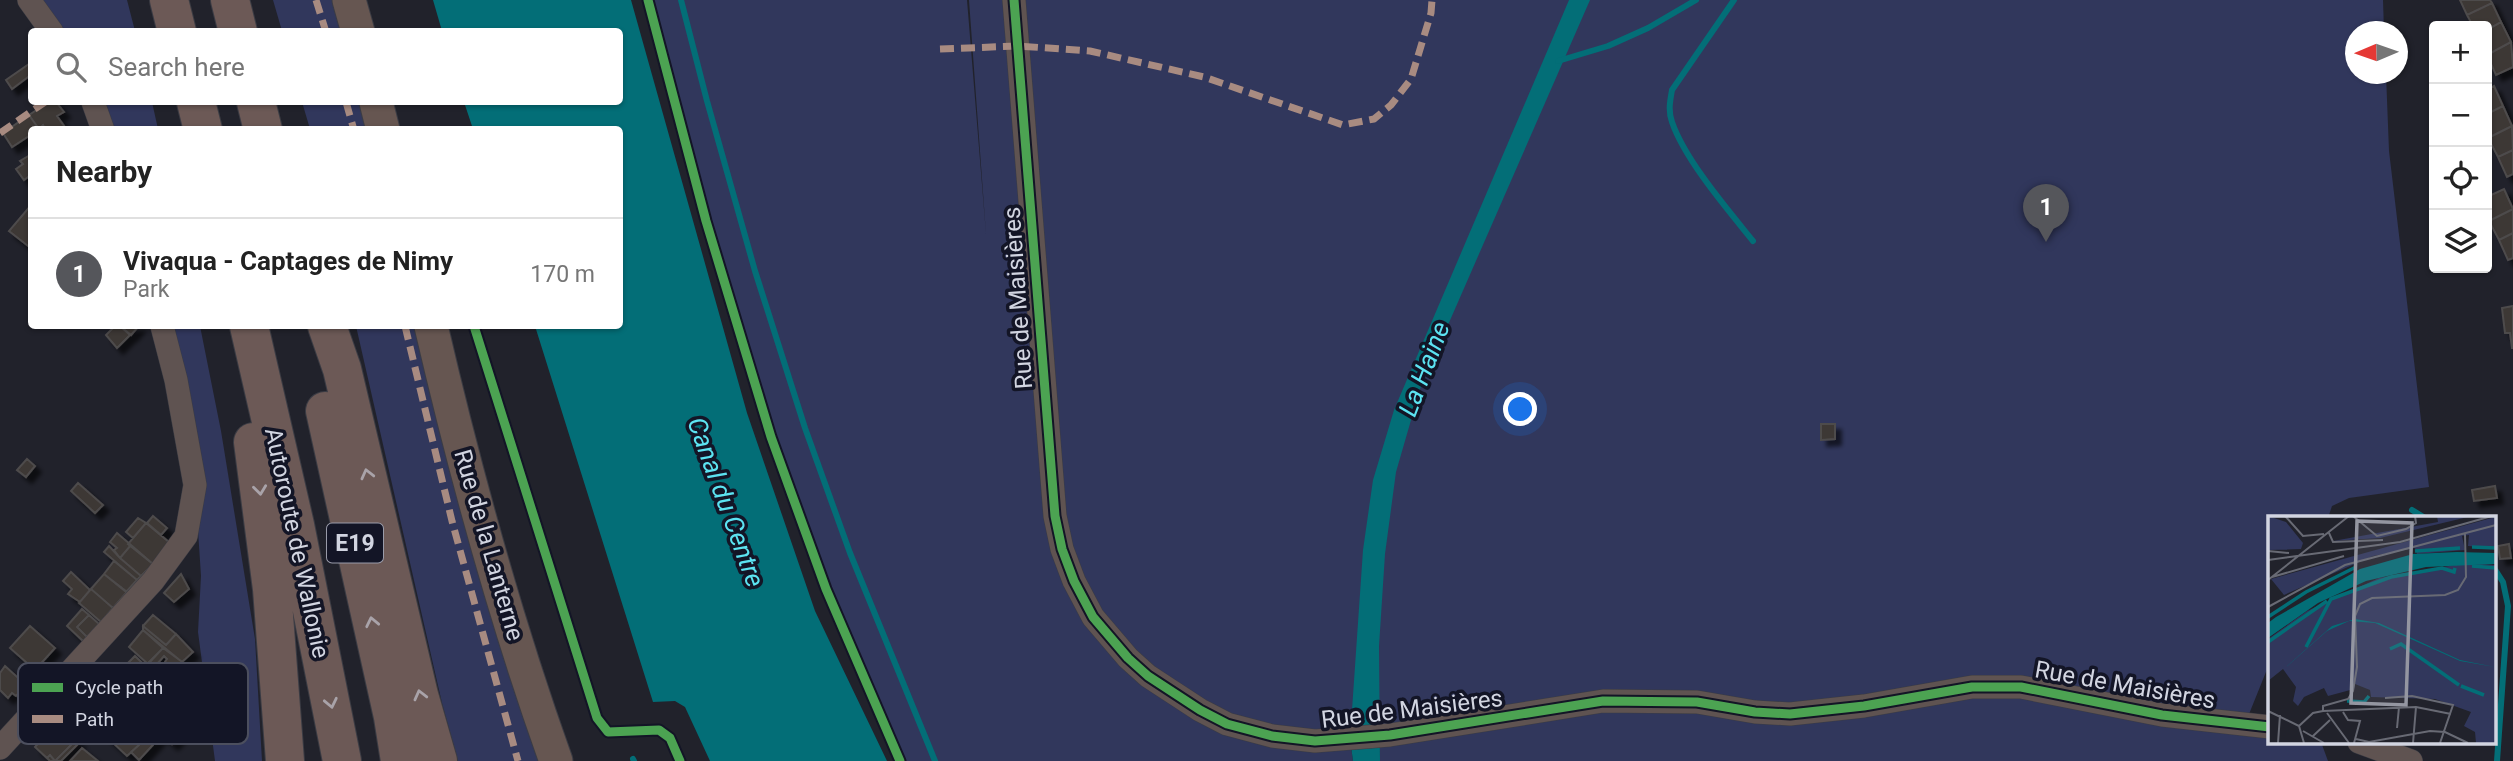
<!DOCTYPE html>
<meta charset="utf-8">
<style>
body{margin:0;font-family:Roboto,sans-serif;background:#f2f2f2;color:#222}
.controls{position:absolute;right:21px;top:21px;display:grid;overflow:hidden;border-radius:7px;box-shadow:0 2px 5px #0004}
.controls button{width:63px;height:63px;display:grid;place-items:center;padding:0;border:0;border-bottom:2px solid #e0e0e0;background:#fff;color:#222;font:35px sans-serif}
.compass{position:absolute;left:2345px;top:21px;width:63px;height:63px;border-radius:50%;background:#fff;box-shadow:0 2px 5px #0004;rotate:268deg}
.you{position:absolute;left:1521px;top:410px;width:24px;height:24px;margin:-18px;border:5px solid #fff;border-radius:50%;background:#1a73e8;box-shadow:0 0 0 10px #1a73e833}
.badge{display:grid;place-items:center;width:46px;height:46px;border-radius:50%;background:#55565b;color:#fff;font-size:23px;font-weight:700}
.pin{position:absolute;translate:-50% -58px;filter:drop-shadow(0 2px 4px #0008)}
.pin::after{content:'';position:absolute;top:37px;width:24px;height:21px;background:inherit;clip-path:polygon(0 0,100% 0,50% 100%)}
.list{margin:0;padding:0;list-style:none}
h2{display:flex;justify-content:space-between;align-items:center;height:91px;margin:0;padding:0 28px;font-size:30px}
h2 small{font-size:23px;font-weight:400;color:#767676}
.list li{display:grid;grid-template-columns:46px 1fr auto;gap:21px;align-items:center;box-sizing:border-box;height:112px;padding:0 28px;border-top:2px solid #e0e0e0}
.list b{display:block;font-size:26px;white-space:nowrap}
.list p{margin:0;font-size:23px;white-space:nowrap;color:#767676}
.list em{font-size:23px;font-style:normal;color:#767676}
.icon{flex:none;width:38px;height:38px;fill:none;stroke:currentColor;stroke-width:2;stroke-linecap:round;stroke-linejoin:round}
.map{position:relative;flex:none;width:2513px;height:761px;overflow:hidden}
.search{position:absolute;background:#fff;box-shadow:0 2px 5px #0004;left:28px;top:28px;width:595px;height:77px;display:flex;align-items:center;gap:18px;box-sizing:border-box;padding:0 24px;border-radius:7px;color:#767676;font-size:26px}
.panel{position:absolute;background:#fff;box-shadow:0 2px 5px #0004;left:28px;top:126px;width:595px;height:203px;border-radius:7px}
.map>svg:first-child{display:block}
.green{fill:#31375c}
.water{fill:#036e77}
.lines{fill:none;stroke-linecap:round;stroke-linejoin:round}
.stream{stroke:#036e77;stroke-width:6}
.building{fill:#3d3734;stroke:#4e4b4c;stroke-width:2;filter:url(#shadow)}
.street-casing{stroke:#3b3c44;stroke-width:24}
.secondary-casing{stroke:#3b3c44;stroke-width:35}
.highway-casing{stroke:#3b3c44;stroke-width:40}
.street{stroke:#5f5351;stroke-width:23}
.secondary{stroke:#665651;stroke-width:33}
.highway{stroke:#6c5956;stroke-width:38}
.quiet{stroke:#a88b81;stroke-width:7;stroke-dasharray:14 7;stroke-linecap:butt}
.cycleway-casing{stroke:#131526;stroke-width:13}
.cycleway{stroke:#4ca352;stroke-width:9}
.oneway{stroke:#a9a3a9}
.labels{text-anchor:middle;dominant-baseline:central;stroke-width:7;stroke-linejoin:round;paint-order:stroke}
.shield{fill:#131526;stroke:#999ba9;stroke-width:2}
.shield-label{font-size:23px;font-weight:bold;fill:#d2d5e1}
.street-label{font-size:24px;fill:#d2d5e1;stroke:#131526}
.water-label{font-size:26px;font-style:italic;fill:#5ce3f1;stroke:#131526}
.inset-river{fill:none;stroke:#036e77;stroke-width:3.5}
.inset-road{fill:none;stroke:#686a74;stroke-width:2}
.view{fill:#9496a1;fill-opacity:0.15;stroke:#9496a1;stroke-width:3.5}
.inset-edge{fill:none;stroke:#d2d5e1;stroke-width:3.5}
.key{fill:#131526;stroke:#4c4f5e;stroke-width:2}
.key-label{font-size:19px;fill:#d2d5e1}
</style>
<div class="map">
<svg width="2513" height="761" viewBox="0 0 2513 761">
<defs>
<filter id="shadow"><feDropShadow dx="6" dy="6" stdDeviation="2" flood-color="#0009"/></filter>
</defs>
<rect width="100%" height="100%" fill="#21222b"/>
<path class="green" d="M29,0H127L135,31H52Z
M273,0H334L344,31H282Z
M648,0H967L986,234L969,0H2383L2384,31L2356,32V74H2386L2389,151L2429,487L2349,498L2332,506L2328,518H2270V662L2245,724L2270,727V742H2321L2328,761H1380V736L1350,739L1353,761H900L826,589L771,437L706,221Z
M93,102H152L158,129H103Z
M302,102H362L369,129H310Z
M162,326H200L221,431L255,639L262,761H215L198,632L201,576L195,485Z
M356,326H417L541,761H458L442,703Z"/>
<path class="water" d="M433,0H631L747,413L815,611L887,761H710L685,707L675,701L653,702L535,326H620V130L473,129L464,102H620V32L442,31Z
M1569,0H1590L1420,389L1396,472L1385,554L1379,646L1380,761H1353L1350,739L1363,550L1373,480L1394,410Z"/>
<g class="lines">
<path class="stream" d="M681,0L707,101L755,271L805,428L850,553L935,761
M1734,0L1672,90C1670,101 1668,111 1672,122C1685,160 1728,210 1753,241
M1558,61L1608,46L1648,28L1696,0
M2412,510L2425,518
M2494,568L2503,582L2508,606L2497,761
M633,759L634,761"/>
</g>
<path class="building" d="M2460,0H2490L2492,3L2467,15Z
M2492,3L2501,22L2487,30V26H2473L2467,15Z
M2501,22L2511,42L2487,55V30Z
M2511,42L2513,67L2496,75L2487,55Z
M32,62V74L12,89L6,80Z
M2494,86L2503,106L2487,114V90Z
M49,102H56L64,112L57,116L67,130H46L43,125L39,129L29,115Z
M2503,106L2512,126L2488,138L2487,114Z
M29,115L39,129L32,130V134L12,147L3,133Z
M2512,126L2513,150L2498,157L2488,138Z
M2513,150V174L2507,177L2498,157Z
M32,154V174L24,180L16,169L23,164L20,161Z
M2504,189L2513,209L2489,221L2487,216V197Z
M32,204V249L9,231Z
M2513,209V233L2499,240L2489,221Z
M2513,233V258L2508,260L2499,240Z
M2513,306V348H2512L2510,333H2505L2502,308Z
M108,326H120L130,335L117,348L106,335L112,329Z
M120,326H139L131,335Z
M1821,424H1835V439L1821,440Z
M27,459L35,466L26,477L17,470Z
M78,483L103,505L95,513L71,491Z
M2495,486L2497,498L2474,501L2472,490Z
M153,516L167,528L161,535L147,523Z
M138,518L146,523L133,538L126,532Z
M146,523L170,543L153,564L128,544Z
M117,533L131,545L120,558L114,550L117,548L110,542Z
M2509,544L2511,558L2500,559L2498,546Z
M131,545L153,564L141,576L120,558Z
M109,546L120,558L141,576L137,580L104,552Z
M114,561L137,580L126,592L104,574Z
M71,572L90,590L80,602L68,594L72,589L63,581Z
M104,574L127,592L113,608L91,589Z
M181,574L189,589L174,602L164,593Z
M91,589L113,608L101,622L79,603Z
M82,609L89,615L77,627L87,637L83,641L67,626Z
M89,615L99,624L87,637L77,627Z
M153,615L176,634L166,645L143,626Z
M30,626L55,648L35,670L10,648Z
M143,626L166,645L176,634L193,652L182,662L143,630Z
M143,630L163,648L148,664L129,647Z
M163,648L185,664L178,672L165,662L167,659L164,656L151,671L145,666Z
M135,656L158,678L149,688L146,686L140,693L138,691L146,683L126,665Z
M5,666L26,685L16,696L12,693L8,698L0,690V673Z
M112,707L127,721L130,719L149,736L127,756L95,726Z
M136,712L155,729L163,720L180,736L172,744L162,735L139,760L131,752L149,736L130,719Z
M57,723L76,740L55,761L50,755L47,758L35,747Z
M76,740L80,742L61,761H50L47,758L50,755L55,761Z
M82,748L98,761H70Z"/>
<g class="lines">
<defs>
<path id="street" d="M29,0L52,32
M1014,0L1055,516L1062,549L1074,581L1093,617L1128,658L1148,676L1200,710L1227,724L1272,736L1315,741L1390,735L1603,701L1697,702L1755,712L1790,714L1864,706L1972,687H2021L2162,715L2270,727
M93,102L103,130
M2359,742L2411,761
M0,748L153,581L186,536L195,485L176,380L162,326"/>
<path id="secondary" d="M349,0L358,32
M376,102L383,130
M431,326C465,472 505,619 556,761"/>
<path id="highway" d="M169,0L177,32
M230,0L238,32
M196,102L203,130
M256,102L263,130
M249,326L295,525L342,761
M327,326L342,369L419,695L438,761
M325,411L393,717L400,761
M253,442L272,589L285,761"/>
</defs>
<use href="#street" class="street-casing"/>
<use href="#secondary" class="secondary-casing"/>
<use href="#highway" class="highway-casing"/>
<use href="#street" class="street"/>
<use href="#secondary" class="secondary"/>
<use href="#highway" class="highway"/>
<path class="quiet" d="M316,0L326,32
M940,49L1018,46L1090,51L1204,77L1343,125L1374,119L1391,105L1411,79L1431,13L1432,0
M346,102L354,130
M0,133L45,102
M405,326L452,521L518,761"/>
<defs>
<path id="cycleway" d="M648,0L706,221L771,437L826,589L900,761
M1014,0L1055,516L1062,549L1074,581L1093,617L1128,658L1148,676L1200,710L1227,724L1272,736L1315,741L1390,735L1603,701L1697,702L1755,712L1790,714L1864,706L1972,687H2021L2162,715L2270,727
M474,326L597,718L608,732L659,730L670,738L680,761"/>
</defs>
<use href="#cycleway" class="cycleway-casing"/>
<use href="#cycleway" class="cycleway"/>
</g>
<defs><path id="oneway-chevron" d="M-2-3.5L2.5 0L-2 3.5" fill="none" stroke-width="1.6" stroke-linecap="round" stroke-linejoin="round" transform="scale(1.75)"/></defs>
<g class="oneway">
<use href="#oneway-chevron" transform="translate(367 474) rotate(-104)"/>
<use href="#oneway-chevron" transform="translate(260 490) rotate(83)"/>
<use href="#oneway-chevron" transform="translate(372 622) rotate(-102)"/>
<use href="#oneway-chevron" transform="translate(420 695) rotate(-104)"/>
<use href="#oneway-chevron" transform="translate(331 703) rotate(78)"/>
</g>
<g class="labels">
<rect class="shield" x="327" y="523.5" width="56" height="39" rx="5"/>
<g class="shield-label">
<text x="355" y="543">E19</text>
</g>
<g class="street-label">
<text transform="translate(1018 298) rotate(-94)">Rue de Maisières</text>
<text transform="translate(297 543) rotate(78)">Autoroute de Wallonie</text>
<text transform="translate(489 545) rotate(74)">Rue de la Lanterne</text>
<text transform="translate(2125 685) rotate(10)">Rue de Maisières</text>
<text transform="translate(1412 709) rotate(-7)">Rue de Maisières</text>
</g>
<g class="water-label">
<text transform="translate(1424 369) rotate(-69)">La Haine</text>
<text transform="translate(726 502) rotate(70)">Canal du Centre</text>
</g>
</g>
<g transform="translate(2268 516)">
<rect width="228" height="228" fill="#21222b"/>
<path d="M0,0L18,6L35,27L33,33L0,34ZM169,0H204L112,22L65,25L170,6ZM227,1V32L200,30L201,19L194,20L197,34L149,38L147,32L105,40L16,79L3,63ZM199,47L227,49V227H208L207,216L196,210L203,196L167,183L103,181L102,174L87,168L86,173L60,180L56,172L36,181L30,190L25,185L28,171L15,153L0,165V123L39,95L111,62Z" fill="#31375c"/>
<path d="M189,36L227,37V48L158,51L98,65L50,87L0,122V107L8,101L92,53L145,38ZM87,103L111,107L192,144L227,151L192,145L107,107L81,105L59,115L0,167L64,110Z" fill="#036e77"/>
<path class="inset-river" d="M204,31L228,32M147,35L192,32M204,50L228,52M0,101L38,76L88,51M0,126L59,85M38,131L63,83L123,61L174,52L186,56L187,52M122,133L133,128L191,169M193,170L216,179M79,185L96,186L101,180"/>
<path class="inset-road" d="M17,0L35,20L56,18M85,0L109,20L138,13L148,7L147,0M61,17L65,26L115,24M0,35L21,37M0,44L132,26L224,0M4,61L76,40M0,64L81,0M0,91L77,49L228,9M117,182L144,180L185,189L172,227M0,195L31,210L36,227M55,195V190L80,183L85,175L89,151L87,100L92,88L104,82L177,79L190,74L198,61L197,18M55,195L148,191L183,198M75,196L80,204L92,205L86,227M59,197L81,227M31,210L45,197L55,195M129,212L131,191M35,215L56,227M45,220L62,204M88,223L101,226L162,215L177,216L200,227M10,227L12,199M145,227L148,191"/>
<path class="view" d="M89,5L144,7L138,189L83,187Z"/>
<rect width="228" height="228" class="inset-edge"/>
</g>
<rect x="18" y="663" width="230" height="81" rx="10" class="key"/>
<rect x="32" y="683" width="31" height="9" fill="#4ca352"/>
<rect x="32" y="715" width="31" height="8" fill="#a88b81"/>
<g class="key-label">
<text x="75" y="694">Cycle path</text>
<text x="75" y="726">Path</text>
</g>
</svg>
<div class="controls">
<button>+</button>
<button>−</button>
<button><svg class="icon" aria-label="locate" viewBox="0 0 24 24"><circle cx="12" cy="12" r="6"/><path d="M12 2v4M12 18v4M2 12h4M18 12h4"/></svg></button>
<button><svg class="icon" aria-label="layers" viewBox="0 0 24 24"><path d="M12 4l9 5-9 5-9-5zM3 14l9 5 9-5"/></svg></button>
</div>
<svg class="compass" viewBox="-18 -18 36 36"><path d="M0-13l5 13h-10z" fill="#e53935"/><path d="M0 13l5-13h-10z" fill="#767676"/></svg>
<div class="you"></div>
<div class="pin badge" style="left:2046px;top:242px">1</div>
<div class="search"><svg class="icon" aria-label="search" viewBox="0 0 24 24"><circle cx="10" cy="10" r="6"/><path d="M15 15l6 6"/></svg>Search here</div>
<section class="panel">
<h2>Nearby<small></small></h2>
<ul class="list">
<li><span class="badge">1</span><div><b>Vivaqua - Captages de Nimy</b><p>Park</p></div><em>170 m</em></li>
</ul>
</section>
</div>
